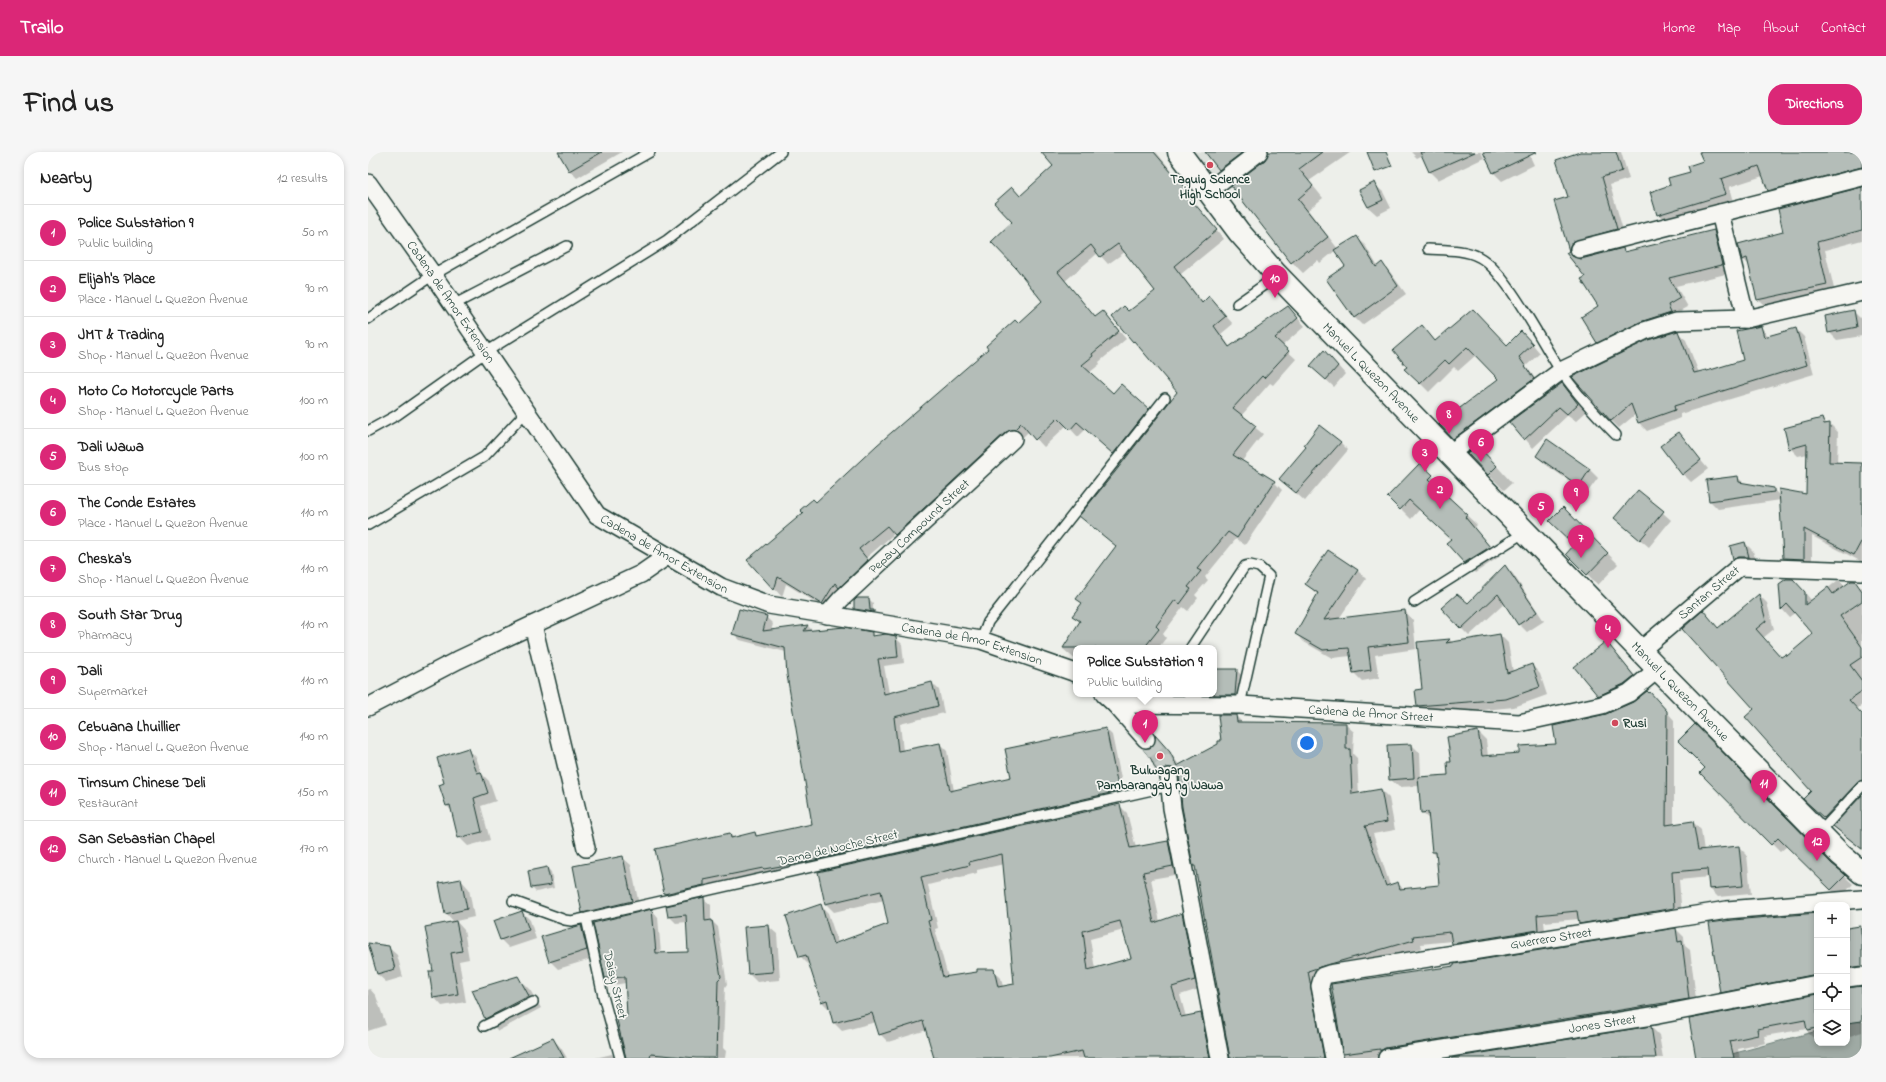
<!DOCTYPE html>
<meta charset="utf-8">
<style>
body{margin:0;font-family:"Indie Flower",sans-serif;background:#f6f6f6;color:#222}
.controls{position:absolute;right:12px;bottom:12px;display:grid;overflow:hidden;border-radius:8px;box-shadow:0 2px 6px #0003}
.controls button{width:36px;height:36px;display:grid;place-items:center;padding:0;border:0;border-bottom:1px solid #e0e0e0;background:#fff;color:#222;font:20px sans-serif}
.you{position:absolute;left:939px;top:591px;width:14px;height:14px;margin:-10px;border:3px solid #fff;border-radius:50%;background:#1a73e8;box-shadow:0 0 0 6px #1a73e833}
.badge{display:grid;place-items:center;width:26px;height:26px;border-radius:50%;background:#db2777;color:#fff;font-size:13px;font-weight:700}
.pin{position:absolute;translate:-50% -33px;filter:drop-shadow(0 1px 2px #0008)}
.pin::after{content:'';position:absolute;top:21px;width:14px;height:12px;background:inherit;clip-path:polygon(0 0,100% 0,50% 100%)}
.popup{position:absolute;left:705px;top:493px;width:144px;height:52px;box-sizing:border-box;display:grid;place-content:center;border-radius:8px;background:#fff;filter:drop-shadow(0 1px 3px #0005);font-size:13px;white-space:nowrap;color:#767676}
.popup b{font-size:15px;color:#222}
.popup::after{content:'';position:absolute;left:50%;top:100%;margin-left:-8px;border:8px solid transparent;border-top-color:#fff}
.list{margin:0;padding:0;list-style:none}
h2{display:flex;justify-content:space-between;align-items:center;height:52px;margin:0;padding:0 16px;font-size:17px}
h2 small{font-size:13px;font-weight:400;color:#767676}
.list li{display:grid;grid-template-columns:26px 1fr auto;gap:12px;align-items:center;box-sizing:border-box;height:56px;padding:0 16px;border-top:1px solid #e0e0e0}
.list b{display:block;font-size:15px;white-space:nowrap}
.list p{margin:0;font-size:13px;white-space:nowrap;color:#767676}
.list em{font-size:13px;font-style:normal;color:#767676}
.icon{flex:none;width:22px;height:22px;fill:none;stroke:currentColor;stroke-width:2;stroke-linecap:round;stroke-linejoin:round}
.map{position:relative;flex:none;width:1494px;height:906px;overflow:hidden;border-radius:16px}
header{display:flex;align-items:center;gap:24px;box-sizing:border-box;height:56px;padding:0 20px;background:#db2777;color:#fff}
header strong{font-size:19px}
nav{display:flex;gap:22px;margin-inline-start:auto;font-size:14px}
.intro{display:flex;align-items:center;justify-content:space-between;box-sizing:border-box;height:96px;padding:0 24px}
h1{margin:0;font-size:28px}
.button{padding:10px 18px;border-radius:16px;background:#db2777;color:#fff;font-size:14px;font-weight:700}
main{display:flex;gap:24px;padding:0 24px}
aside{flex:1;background:#fff;border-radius:16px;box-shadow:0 2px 6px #0003}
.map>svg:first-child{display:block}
.built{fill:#dce0db}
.water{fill:#9faaa4;stroke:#6c7e77}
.shadow{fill:#0003;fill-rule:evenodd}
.building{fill:#b4bdb8;stroke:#1f3d34;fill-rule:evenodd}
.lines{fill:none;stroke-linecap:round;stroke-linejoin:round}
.street-tunnel{stroke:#c4cbc6;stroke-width:17;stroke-dasharray:17 8;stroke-linecap:butt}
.lane-casing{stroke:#1f3d34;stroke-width:12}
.street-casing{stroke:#1f3d34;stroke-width:20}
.secondary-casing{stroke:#1f3d34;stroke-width:25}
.lane{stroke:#f6f6f2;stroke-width:9}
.street{stroke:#f6f6f2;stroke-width:17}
.secondary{stroke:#f6f6f2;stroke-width:22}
.poi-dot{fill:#d1495b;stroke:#f6f6f2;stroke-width:1.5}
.labels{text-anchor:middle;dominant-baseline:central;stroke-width:3.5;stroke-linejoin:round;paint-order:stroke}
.poi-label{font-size:13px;font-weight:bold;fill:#1f3d34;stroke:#f6f6f2}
.street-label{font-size:13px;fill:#1f3d34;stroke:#f6f6f2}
</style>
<header>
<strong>Trailo</strong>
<nav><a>Home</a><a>Map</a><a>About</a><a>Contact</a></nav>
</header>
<div class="intro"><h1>Find us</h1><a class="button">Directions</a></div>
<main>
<aside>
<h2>Nearby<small>12 results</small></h2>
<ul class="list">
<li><span class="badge">1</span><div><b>Police Substation 9</b><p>Public building</p></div><em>50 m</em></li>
<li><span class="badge">2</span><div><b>Elijah's Place</b><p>Place · Manuel L. Quezon Avenue</p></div><em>90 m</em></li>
<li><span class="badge">3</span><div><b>JMT &amp; Trading</b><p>Shop · Manuel L. Quezon Avenue</p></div><em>90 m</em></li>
<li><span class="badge">4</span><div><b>Moto Co Motorcycle Parts</b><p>Shop · Manuel L. Quezon Avenue</p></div><em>100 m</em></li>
<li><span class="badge">5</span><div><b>Dali Wawa</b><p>Bus stop</p></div><em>100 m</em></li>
<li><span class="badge">6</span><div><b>The Conde Estates</b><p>Place · Manuel L. Quezon Avenue</p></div><em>110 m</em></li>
<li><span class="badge">7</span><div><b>Cheska's</b><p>Shop · Manuel L. Quezon Avenue</p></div><em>110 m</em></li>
<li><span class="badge">8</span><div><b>South Star Drug</b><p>Pharmacy</p></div><em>110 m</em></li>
<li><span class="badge">9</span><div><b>Dali</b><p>Supermarket</p></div><em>110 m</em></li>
<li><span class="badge">10</span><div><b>Cebuana Lhuillier</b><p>Shop · Manuel L. Quezon Avenue</p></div><em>140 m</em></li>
<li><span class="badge">11</span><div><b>Timsum Chinese Deli</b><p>Restaurant</p></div><em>150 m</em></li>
<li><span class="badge">12</span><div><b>San Sebastian Chapel</b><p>Church · Manuel L. Quezon Avenue</p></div><em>170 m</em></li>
</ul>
</aside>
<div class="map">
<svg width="1494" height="906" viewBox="0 0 1494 906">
<rect width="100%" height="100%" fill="#edefea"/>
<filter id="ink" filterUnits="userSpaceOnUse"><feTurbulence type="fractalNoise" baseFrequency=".025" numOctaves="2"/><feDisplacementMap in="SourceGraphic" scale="8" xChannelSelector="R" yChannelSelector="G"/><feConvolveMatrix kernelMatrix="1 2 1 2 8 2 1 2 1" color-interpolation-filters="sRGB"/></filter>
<g filter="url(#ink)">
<path class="built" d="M819,0H873L838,27Z"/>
<path class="water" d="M1486,869L1494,870V906H1349L1449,879V891H1479V871Z"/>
<path class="shadow" d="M191,0H254L209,26L201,18Z
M675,0H788L829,50L827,52L856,87L813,122L835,151L848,153L865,172L853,182L862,195L920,155L937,174L914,194L928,207L905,233L902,231L873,264L895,282L874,309L906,330L914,338L877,393L868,387L837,425L840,428L827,443L830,446L820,459L815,455L795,482L798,486L790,496H708V508L695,497L712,470L706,464L749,394L713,364L810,240L766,189L761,160L788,139L757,100L740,112L730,101L697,129L728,166L742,168L758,187L731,210L732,212L721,221L745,243L780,258L788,266L753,309L718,277L710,285L699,273L676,295L661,279L655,285L646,287L536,390L527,381L498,406L507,416L462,459L418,432L414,445L380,408L448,351L675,149L645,70L644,36L653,45L687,14Z
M838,0H983L941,29L955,46L940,58L970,97L988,85L997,93L1010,115L1014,112L1022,120L1038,142L994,173L986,165L978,114L968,98L952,111L950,108L935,121L924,110L898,8L901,2L897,3L862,29Z
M1043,0H1113L1116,6L1070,28L1062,20L1055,3L1049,6Z
M1116,0H1160L1166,13L1134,29L1125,20Z
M1215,0H1253L1261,27L1242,33L1257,85L1209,102V108L1254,97L1258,101L1345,79L1354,87L1362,121L1308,134L1320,155L1238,198L1230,190L1231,155L1218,125L1199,102L1202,99L1187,50L1202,45Z
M1333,0H1494V25L1409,46L1401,38L1395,24L1361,35L1365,50L1298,70L1290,62L1304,34L1336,10Z
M1006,32L1015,40L1023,56L1009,63L1000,55L993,38Z
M1494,36V88L1457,98L1467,141L1399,156L1390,147L1383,115L1375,107Z
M1486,160L1494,168V184L1469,188L1461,180Z
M1054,175L1068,190L1139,194L1161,188L1172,201L1158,214L1173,235L1094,294L1072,272L1131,227L1108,203L1090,219L1086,215L1061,240L1038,217Z
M1393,175L1401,185L1428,177L1436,185L1446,222L1312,262V266L1279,279L1271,271L1268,262L1251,276L1243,268L1309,180L1318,188L1331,221L1376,209Z
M957,199L977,222L966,235L943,214Z
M1194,232L1218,260L1208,269L1200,263L1165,296L1143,270Z
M1454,267L1459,272H1462L1470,280L1469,312H1494V410L1444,384V415L1424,414L1416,406L1413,348L1350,357L1342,349L1369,325L1377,332L1405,337L1412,344L1439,343L1440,302L1430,304L1422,296Z
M1310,281L1340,317L1323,330L1315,322Z
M1180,289L1222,318L1230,326L1219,341L1177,312L1169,304Z
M972,290L980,298L937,349L921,335Z
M1126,311L1144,331L1136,338L1120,322Z
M1052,312L1074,334L1071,337L1109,373L1106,376L1131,405L1107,421L1080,391L1084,387L1052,357L1043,367L1021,345Z
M1270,339L1303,368L1281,395L1256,374Z
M1195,356L1250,412L1230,433L1199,402L1208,394Z
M1377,391L1385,399L1389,413L1374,415L1366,407Z
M961,399L990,419L998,427L970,468L1037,459L1045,468L1048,497L1007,503L1011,526L994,529L986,521L983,504L964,506L936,490L928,482L950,443L938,432Z
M1137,414L1145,422L1176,469L1159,480L1151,472L1137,451L1101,484L1093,476L1100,452Z
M1469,429H1472L1480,437L1478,442L1494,435V553L1489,557L1494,562V698L1457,668L1437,647L1444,639L1387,557L1335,460L1351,477L1391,443L1399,451L1406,477L1395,486L1414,506L1419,505L1447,482L1428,460L1421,465L1414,457L1433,436L1444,449Z
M501,447L505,451V459L509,463L491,460L487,456Z
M398,465L405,472L403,479L440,474L445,479L503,481L507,485H527L534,492L536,511L516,514L521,541L564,531L571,538L576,561L532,572L535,599L572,592L579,599L586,639L644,626L738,577L744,583L757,646L303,748L297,742L362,682L366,686L387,681L390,684L445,673L418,500L372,488L365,481Z
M1132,483L1140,491L1145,520L1164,513L1172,522L1179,543L1146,555L1066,563L1058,562L1050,554L1055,538L1050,491L1082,488L1085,491Z
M1238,490L1274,532L1239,551L1231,543Z
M846,518H868L877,526L876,551H850L842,542H846Z
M764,542H820L818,550Z
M1290,550L1306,568V673L1325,670L1333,678L1336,699L1371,695L1379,703L1383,742L1350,745L1342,737L1341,725L1311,728L1314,764L1220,779L1212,771L1211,767L1176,770L1178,786L1093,800L1085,792L1084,789L1053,792L1054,796L966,820L948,827L962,906H863L831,740L812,624L809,623L803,625L799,632L792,625L784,606L795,592L812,614L854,590L868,564L875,571L977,572L986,580L985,602L989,606L991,642L1013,638L1021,646L1027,678L1005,682L1022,733L1029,731L1036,737L1072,733L1069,705L1065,700L1062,668L1054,661L1052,634L1031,635L1022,627L1044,593L1052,601L1053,626L1081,623L1084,611L1110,580L1118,588L1120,604L1152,602L1189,593Z
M100,597L108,605L114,622L121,629L128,649L113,654L122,688L100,694L91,685L85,660L79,654L78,632Z
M1333,621L1464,713L1485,732L1472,746L1419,694L1412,700Z
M751,653L759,661L768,696L800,690L808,698L812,722L783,727L792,770L814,762L822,770L834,836L812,843L818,865L833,862L841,870L848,906H567L559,878L520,890L512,882L508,870L474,879L466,871L462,858L454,850L442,812H440L432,804L452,753L460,761L470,791L522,772L516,748L466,760L458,752ZM636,712L647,833L635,835L633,826L625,818L580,825L567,777L570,776L560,733L609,721V718ZM756,778L765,806L727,817L722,787Z
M254,705L263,713L272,758L223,768L215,760Z
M179,716L183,720L186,736L168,740L164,736L161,719Z
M93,728L101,737L106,765L88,769L96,778L101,807L91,809L98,850L74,854L66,845V819L86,770L78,761Z
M336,747L343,753V768L350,775L359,832L357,835L355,896L358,899L357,906H258L260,865L258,831L245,833L238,826L226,771L284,758L290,765L293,802L321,801L319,770L308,771L301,764Z
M154,760L162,768L168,787L141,796L132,787Z
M1449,762V831L1361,848L1353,840Z
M213,774L221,782L226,806L190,817L182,809Z
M400,774L409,782L412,828L389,830L381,822Z
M1494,774V823L1479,829V777Z
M1308,777L1316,785L1317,794L1322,798L1329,855L1021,906H976L964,833L1087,815Z
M1,792L20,795L29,803L35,825L18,830L9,822Z
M150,826L162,838L173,856L130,879L118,866Z
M1494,834V880L1479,885V836Z
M2,837L8,844L18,873L0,879V838Z
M1449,843V889L1440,881L1439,877L1396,884L1398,891L1370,897L1372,906H1329Z
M1283,875L1291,883L1295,906H1089Z
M185,887L193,896L199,906H165Z
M244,902L248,906H227Z"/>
<path class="building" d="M190,0H234L201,19Z
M673,0H786L822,42L820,44L849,78L806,114L834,151L841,144L858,164L846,174L861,195L920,154L930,166L907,186L921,199L896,226L894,224L865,256L888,274L865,303L907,329L869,386L860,380L829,417L833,419L820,435L823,437L812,452L807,448L788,474L791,477L776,496H695L712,469L704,464L714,451L708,447L748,394L711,364L747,320L809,240L766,189L765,190L744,165L756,154L761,159L787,139L750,92L732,105L723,93L690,120L727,165L735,159L751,179L724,202L725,204L714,213L745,241L753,232L781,257L745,302L709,270L702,278L690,266L667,288L653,271L647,277L638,280L527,383L519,374L491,397L500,408L471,436L467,431L454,452L410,425L406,438L379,408L435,361L432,358L445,347L448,350L509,293L620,197L618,194L647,168L650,171L674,149L648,116L623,90L644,70L626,51L644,35L652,44L685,14Z
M837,0H875L851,18Z
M901,0H954L931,17L945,34L930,47L960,85L941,100L939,98L923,111L863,34L897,8Z
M999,0H1018L1024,14L1007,20Z
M1052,0H1107L1061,20Z
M1115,0H1169L1125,21Z
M1212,0H1248L1254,19L1234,25L1249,77L1204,90L1202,94L1201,99L1204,104L1213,107L1255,96L1256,100L1346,78L1354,113L1301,126L1312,146L1300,153L1303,160L1272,170L1229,191L1213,165L1230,154L1213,127L1217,125L1198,101L1201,99L1186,49L1200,45L1188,8Z
M1331,0H1494V15L1400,39L1391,14L1353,27L1358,42L1289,63L1282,40L1302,33L1300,26L1322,20L1320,14L1335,9Z
M1007,30L1015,48L1000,55L991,38Z
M1494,35V78L1449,90L1459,133L1389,148L1379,106L1374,108L1370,92L1415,80L1410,57Z
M989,84L1008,115L1014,110L1030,134L986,166L958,127L977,114L966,98Z
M1105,157L1139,193L1153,179L1165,192L1151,205L1166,227L1085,287L1071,272L1130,227L1099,195L1081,212L1077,208L1052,232L1036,217L1039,215L1025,198L1054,173L1067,189Z
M1486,158L1489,175L1460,181L1457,164Z
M1393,174L1396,185L1428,176L1439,213L1306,254L1307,258L1270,271L1263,252L1243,269L1204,225L1280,188L1310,179L1326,221L1338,218L1339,219L1375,208L1368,179Z
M956,198L970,214L958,228L942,214Z
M1194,231L1210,252L1199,262L1191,255L1156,288L1141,270Z
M1454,266L1456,272L1462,271L1461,310L1494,311V388L1486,403L1436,377V407L1415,406L1411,337L1438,342L1439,292L1421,297L1416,276Z
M951,273L973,290L928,341L911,327L938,295L936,293Z
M1311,280L1333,308L1314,323L1292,294Z
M1179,287L1222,317L1211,334L1168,304Z
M1109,293L1129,314L1120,323L1099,301Z
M1052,311L1065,323L1061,327L1100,363L1097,365L1122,395L1096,411L1078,391L1083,387L1041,348L1032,358L1019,345Z
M1370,324L1371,330L1406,336V340L1341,349L1338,328Z
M1270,338L1296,359L1272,388L1246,366Z
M1195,355L1240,401L1219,423L1198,402L1206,393L1181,369Z
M1377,390L1381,405H1371L1365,407L1362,394Z
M960,398L990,418L956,468L1037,458L1041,490L1000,495L1003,518L985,521L981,496L955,498L927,482L950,441L937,432Z
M1137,413L1169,460L1150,473L1130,442L1093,477L1073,456L1089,442L1100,451Z
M1418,427H1425L1437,440V453L1460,435L1465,442L1483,429H1487L1494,439V449L1472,464L1494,495V505L1482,513L1494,529V539L1481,548L1494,562V628L1490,630L1456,666L1435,647L1443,639L1377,565L1386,557L1314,477L1335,458L1350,476L1391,442L1398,469L1388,477L1413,505L1418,502L1419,504L1445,482L1419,452L1413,458L1411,432Z
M489,446H501L502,458H506V460L486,457V449Z
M371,457L399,464L395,479L440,473L436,479L476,475L504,480V484L518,482L528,484L530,505L510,507L516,542L564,530L570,554L526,565L530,599L572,591L582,639L643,625L637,597L738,576L751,639L447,708L396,717L395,716L336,728V733L296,742L287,697L362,681L363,686L387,680L388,684L444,672L419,523L417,496L364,482Z
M1132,482L1139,521L1164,512L1172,535L1138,547L1049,554L1047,538L1054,537L1049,490L1082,487L1078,491Z
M1238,489L1266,524L1256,532L1230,544L1206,515Z
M846,517H869L867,543H846Z
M1279,539L1281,541L1282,540L1299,559L1298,673L1325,669L1330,698L1371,694L1375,734L1341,737L1339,717L1304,720L1306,756L1211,772L1209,759L1169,763L1170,778L1084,792L1082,780L1045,784L1046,788L952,815L940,819L956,906H862L827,714H825L814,655L811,624L809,619L800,615L795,617L791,625L783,607L775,597L785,594L788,590L787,583L802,600L809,614L850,592V589H853L850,563H868L869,570L978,571V597H982L984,642L1013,637L1019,670L997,674L1018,734L1030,730L1032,737L1071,733L1068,700H1064L1060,660L1053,661L1050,625L1080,623L1079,610H1083L1079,585L1110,579L1114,604L1151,601V594L1188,592L1185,574L1238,562L1265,550Z
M1327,572L1464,712L1478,723L1463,738L1410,686L1403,693L1332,621L1337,616L1310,589Z
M1044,592L1046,626L1021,628L1019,593Z
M100,596L109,621L113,620L120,641L106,646L114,680L90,686L82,653L78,654L71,633L76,631L69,606Z
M1494,643V697L1465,674Z
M752,652L762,696L800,689L805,714L775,720L786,771L814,761L827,828L804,835L813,865L833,861L842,906H716L714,899L682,906H566L555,869L511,883L504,861L465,871L459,848L453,850L438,803L431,805L418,764L453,752L465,792L520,772L513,739L457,752L450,720ZM634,702L646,832L630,835L626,817H609V820L575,825L560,769L563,768L553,725L602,713L601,710ZM752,769L763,806L720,818L715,779Z
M255,704L264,749L214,761L205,714Z
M179,715L183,733L163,736L160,719Z
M93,727L99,757L77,762L71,731Z
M336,745L337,769L344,768L353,825L350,828L348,906H328L283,902L282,906H258L248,864H259L257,825L237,826L225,771L284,757L288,801L320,800L318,763L300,765L298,754Z
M154,759L161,778L132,788L125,769Z
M1449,761V822L1352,841L1341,771L1365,768Z
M88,769L94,799L83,801L90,842L65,846L61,819H65L57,775Z
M213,773L219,798L181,810L173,785Z
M401,773L405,820L380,822L376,775Z
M1492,774L1494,787V814L1479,816V776Z
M1308,776L1310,790L1314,789L1321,847L1017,896L1012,899V897L975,902L963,832L1086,814V812Z
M0,791L21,794L27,817L9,822Z
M150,824L161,844L117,867L104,838Z
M1494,834V869L1479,871V836Z
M1449,842V876L1439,878L1437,868L1389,877L1390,883L1362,889L1366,906H1328L1321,867Z
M1283,874L1288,906H1083Z
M185,886L196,906H141Z"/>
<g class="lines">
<path class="street-tunnel" d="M778,587L795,609L801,625"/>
<defs>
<path id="lane" d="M1060,97C1075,98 1097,97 1111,105C1138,119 1174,191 1192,218C1208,241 1228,263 1248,283
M869,152L896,133L908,122
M85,153L199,94
M0,167L65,123L282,0
M0,279L29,263L118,200L299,88L413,0
M0,373L116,305L158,260
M1046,450L1157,380
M613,488L620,470L797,246
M823,495L877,414L882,413L891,415L901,424L872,553
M1451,681L1494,634
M145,749L197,768L203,769L218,766L802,634
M218,766L235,844L252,906
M116,874L165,850"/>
<g id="street">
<path id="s1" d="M0,31L65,123L229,363L353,435L401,453L613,488L708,521"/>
<path d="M840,39L891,0"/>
<path d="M1352,61L1378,167"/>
<path d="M1211,97L1494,25"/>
<path d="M1081,302L1193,219L1276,179L1308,169L1378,167L1494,140"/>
<path id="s2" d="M459,463L473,447L645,287"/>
<path d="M165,473L218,696"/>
<path id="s3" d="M1273,498L1371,415L1493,419"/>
<path d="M736,542L747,552L778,587"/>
<path id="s4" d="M747,552L872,553L1151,571L1234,553L1261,541L1290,517"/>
<path d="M0,555L90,508L273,422L299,404"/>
<path d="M801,625L804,656L852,906"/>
<path d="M1479,826L1494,824"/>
<path id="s5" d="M966,906L952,834L955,824L961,822L1359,758L1494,747"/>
<path id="s6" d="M1019,906L1290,863L1449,832"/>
</g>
<g id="secondary">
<path id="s7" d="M811,0L871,80L908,122L1290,517L1473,703L1494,721"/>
</g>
</defs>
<use href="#lane" class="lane-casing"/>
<use href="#street" class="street-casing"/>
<use href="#secondary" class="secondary-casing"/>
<use href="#lane" class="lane"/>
<use href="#street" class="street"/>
<use href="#secondary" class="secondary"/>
</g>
</g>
<g class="poi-dot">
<circle cx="842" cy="13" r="4"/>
<circle cx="1247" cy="571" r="4"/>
<circle cx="792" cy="604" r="4"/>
</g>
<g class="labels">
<g class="poi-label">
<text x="842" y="27">Taguig Science<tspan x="842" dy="15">High School</tspan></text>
<text x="1255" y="571" text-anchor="start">Rusi</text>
<text x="792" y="618">Bulwagang<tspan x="792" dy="15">Pambarangay ng Wawa</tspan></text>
</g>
<g class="street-label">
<text stroke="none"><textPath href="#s1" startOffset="145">Cadena de Amor Extension</textPath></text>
<text stroke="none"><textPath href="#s7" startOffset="293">Manuel L. Quezon Avenue</textPath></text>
<text stroke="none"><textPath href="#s2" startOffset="128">Pepay Compound Street</textPath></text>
<text stroke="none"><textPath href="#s1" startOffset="481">Cadena de Amor Extension</textPath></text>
<text stroke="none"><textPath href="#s3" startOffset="89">Santan Street</textPath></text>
<text stroke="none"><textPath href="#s1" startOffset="805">Cadena de Amor Extension</textPath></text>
<text stroke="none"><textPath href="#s7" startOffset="737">Manuel L. Quezon Avenue</textPath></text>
<text stroke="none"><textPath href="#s4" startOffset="256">Cadena de Amor Street</textPath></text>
<text transform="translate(470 696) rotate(-13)">Dama de Noche Street</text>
<text stroke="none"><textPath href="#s5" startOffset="315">Guerrero Street</textPath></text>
<text transform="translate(247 833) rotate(77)">Daisy Street</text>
<text stroke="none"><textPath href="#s6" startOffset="218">Jones Street</textPath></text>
</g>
</g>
</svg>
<div class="controls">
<button>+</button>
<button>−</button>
<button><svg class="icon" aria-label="locate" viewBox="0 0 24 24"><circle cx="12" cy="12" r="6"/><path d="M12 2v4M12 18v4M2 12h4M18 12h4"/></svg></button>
<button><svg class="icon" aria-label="layers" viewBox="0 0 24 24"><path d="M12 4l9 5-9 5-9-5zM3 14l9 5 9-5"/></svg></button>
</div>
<div class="you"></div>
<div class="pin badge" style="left:777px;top:591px">1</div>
<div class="popup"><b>Police Substation 9</b>Public building</div>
<div class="pin badge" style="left:1072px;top:357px">2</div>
<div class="pin badge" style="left:1057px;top:320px">3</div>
<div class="pin badge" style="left:1240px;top:496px">4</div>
<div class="pin badge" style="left:1173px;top:374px">5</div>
<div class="pin badge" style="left:1113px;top:310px">6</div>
<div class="pin badge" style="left:1213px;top:406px">7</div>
<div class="pin badge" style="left:1081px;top:282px">8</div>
<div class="pin badge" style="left:1208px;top:360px">9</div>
<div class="pin badge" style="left:907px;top:146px">10</div>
<div class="pin badge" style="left:1396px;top:651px">11</div>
<div class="pin badge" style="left:1449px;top:709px">12</div>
</div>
</main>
